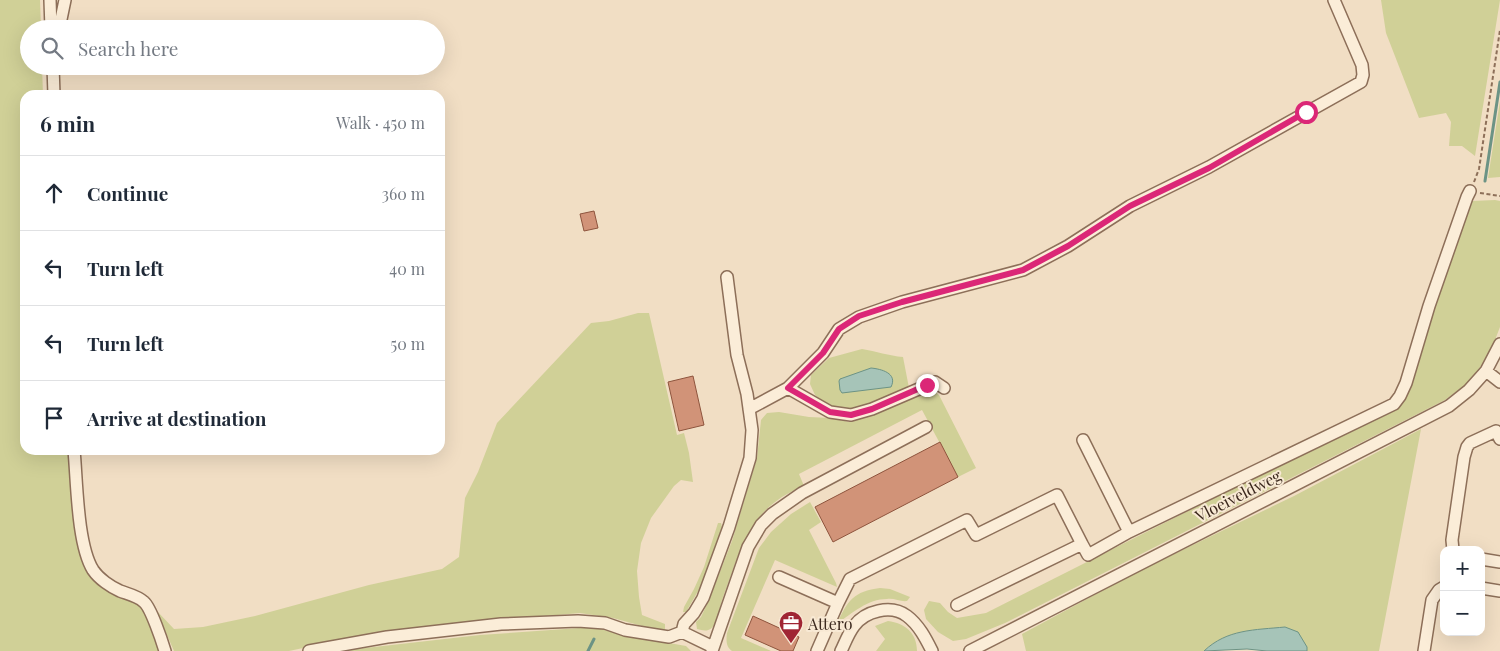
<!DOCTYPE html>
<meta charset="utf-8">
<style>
body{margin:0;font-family:"Playfair Display",serif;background:#f6f6f7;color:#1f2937}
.controls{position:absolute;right:15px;bottom:15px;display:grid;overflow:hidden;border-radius:10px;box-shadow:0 5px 20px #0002}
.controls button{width:45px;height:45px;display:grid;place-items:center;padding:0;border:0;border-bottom:1px solid #e0e1e3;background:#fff;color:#1f2937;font:25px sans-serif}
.stop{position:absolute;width:15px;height:15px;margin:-11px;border:4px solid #db2777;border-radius:50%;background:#fff}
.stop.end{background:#db2777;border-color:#fff;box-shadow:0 1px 5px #0008}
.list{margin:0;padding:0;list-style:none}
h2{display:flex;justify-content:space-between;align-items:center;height:65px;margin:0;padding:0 20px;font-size:21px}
h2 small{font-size:16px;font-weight:400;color:#747a83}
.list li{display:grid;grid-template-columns:32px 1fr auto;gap:15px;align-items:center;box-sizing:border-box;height:75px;padding:0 20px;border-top:1px solid #e0e1e3}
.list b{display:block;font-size:19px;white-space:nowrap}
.list em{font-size:16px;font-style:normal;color:#747a83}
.icon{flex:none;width:28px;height:28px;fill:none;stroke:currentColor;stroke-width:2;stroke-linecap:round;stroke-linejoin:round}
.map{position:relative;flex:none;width:1500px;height:651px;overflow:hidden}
.search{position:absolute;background:#fff;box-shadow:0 5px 20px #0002;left:20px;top:20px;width:425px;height:55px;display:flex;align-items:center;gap:12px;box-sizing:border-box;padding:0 18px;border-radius:28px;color:#747a83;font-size:19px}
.panel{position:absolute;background:#fff;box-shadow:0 5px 20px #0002;left:20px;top:90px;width:425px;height:365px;border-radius:15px}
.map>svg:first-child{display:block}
.green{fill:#d0d097}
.water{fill:#a6c4b8;stroke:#6c9385}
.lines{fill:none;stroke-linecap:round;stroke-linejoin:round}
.stream{stroke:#6c9385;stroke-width:3}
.building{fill:#d19378;stroke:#8e543d}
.minor-casing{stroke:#8d6f59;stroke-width:14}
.path{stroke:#8d6f59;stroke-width:2;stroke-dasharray:4 2.5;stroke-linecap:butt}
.minor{stroke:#fbedd8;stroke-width:11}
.route{stroke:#db2777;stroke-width:6}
.labels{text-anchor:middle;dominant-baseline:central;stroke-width:4;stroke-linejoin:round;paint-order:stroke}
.street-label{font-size:16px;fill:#3c291e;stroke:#f8e9d4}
.poi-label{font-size:16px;fill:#3c291e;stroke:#f8e9d4;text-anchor:start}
</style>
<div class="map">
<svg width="1500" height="651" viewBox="0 0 1500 651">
<rect width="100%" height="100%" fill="#f1dec4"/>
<path class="green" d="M0,0H40L41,29H29V66H42L43,95H25V450H68C71,484 71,563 99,585C109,594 126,595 137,603C148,611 155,638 159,651H0Z
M1381,0H1500L1475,156L1462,146H1449L1451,122L1446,113L1419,118L1386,33Z
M1500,101V177L1488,178Z
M1495,200L1500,201V327L1490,353L1478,370L1465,385L1445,400L1005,623L966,639L953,641L938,632L926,619L924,610L929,601L940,603L948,612L957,618L986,613L1293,458L1402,401L1472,201Z
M638,313H649L677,435L684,433L689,453L693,482L681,480L674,486L651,518L641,543L637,571L639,597L642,615L665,624V629L664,632L613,618L580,613L513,619L433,628L383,631L289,651H174L156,610L174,629L203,627L255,616L369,585L442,569L459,557L465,498L478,472L497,423L591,323L609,321Z
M862,349C876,351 889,356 903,357L909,388L874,405L850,410L828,407L815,395L810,384L811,375L829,358Z
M923,390L934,391L939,395L976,468L958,477L922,410L799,474L804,486C748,508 741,549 722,600C720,607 718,619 714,625C710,632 704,631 697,629L696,622L701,617L709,600L732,541L757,458L761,420L767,413L779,412L809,417L831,418L849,422L879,412Z
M1421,429L1379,651H1307L1306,647L1285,627C1255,630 1227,629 1204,651H1026L1022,634L1137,572L1294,496Z
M810,502L821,522L809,530L836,583L837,587L775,560L741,638L771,651H732C726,647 726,640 727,633L759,548L771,532L791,514Z
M718,523H721L722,527L701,586L686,612H683L684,607L694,589L704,567Z
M880,588L890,589L910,597L907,601C901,602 894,598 887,599C868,599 852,613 837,624C847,601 854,591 880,588Z
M888,621C905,623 917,633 917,651H876L885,639L875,626Z
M594,627L618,634L686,646L691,651H339L480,635Z"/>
<path class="water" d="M871,368C881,369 898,373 891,387L842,393L840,390L839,381L840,379Z
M1285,627L1298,632L1307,647V651H1267L1247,649L1204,651C1227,629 1255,630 1285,627Z"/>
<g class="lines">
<path class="stream" d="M1485,181L1500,82
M588,651L594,639"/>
</g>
<path class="building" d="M594,211L598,228L584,231L580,214Z
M693,376L704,425L679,431L668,382Z
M940,442L958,477L833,542L815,507Z
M753,616L799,637L793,651H781L745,635Z"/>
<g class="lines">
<defs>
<path id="minor" d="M50,0L51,29
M59,29L65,0
M53,66L54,95
M1486,371L1500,382
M788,388L830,412L851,415L872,409L935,382L944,388
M749,409L788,388L823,353L839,329L859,317L902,302L1023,270L1068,246L1130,206L1209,167L1361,82L1363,75L1362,65L1334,0
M74,450C77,481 77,544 93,570C99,579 111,587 120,591C128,594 138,596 144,602C151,608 162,641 165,651
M1129,532L1394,404L1400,396L1406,383L1429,306L1467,197L1470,191
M1082,544L1088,555L1129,532L1083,440
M1453,550L1452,540L1464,457L1467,447L1470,443L1496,431L1500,439
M1481,559L1500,562
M779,577L838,603L817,651
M1481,588L1500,591
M838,603L850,579L967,520L976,535L1057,495L1082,544L957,605
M713,647L682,632L684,624L694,613L703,598L729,527L750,458L752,430L747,394L737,355L727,277
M309,651L387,637L501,624L578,621L605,623L625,630L669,637L682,632
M712,651L748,547L761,525L772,514L802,493L926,427
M841,651C845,643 848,634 854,626C865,611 891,604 907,616C919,625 926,639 932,651
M970,651L1449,406L1469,390L1486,371L1500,344
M1424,651L1432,600L1439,590L1444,587"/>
</defs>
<use href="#minor" class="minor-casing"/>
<path class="path" d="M1474,182L1479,169L1500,30
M1480,193L1500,196"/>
<use href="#minor" class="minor"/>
</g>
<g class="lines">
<path class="route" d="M927,385L872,409L851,415L830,412L788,388L823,353L839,329L859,316L902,302L1023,270L1068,246L1130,206L1209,168L1306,112"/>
</g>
<defs>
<symbol id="office-pin" viewBox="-11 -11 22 30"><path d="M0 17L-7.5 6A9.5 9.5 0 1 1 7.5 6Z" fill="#a02534" stroke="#f8e9d4"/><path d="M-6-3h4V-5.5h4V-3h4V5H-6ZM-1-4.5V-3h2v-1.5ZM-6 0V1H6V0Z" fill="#fff"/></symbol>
</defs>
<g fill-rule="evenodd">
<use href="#office-pin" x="777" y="609" width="28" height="38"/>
</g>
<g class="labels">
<g class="street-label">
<text transform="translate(1238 495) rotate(-27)">Vloeiveldweg</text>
</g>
<g class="poi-label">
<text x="808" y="623">Attero</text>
</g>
</g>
</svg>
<div class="controls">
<button>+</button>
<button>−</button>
</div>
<div class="stop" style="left:1306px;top:112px"></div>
<div class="stop end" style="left:927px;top:385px"></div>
<div class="search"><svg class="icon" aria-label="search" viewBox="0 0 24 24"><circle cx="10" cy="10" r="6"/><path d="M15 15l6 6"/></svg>Search here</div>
<section class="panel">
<h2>6 min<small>Walk · 450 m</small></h2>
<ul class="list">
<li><svg class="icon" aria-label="ahead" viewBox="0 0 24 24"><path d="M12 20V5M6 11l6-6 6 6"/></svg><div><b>Continue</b></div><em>360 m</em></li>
<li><svg class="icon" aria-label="left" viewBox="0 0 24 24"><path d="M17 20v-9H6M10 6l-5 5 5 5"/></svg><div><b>Turn left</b></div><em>40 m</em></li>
<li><svg class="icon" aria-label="left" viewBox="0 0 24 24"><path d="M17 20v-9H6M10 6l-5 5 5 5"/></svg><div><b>Turn left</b></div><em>50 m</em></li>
<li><svg class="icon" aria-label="arrive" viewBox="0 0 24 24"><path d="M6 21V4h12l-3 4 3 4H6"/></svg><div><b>Arrive at destination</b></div></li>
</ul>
</section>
</div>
